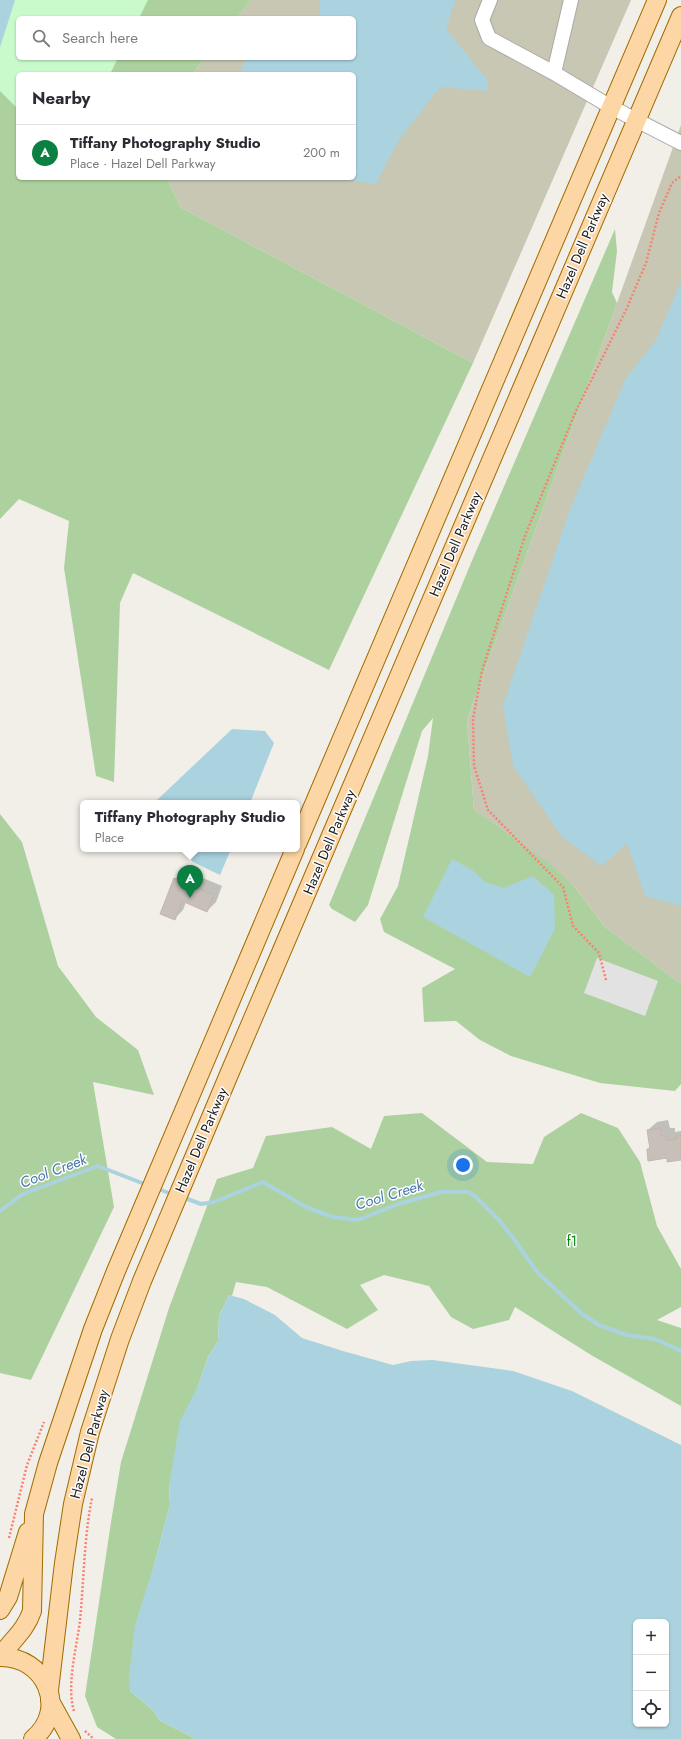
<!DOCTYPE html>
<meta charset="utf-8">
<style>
body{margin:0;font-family:Jost,sans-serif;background:#f2f2f3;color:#2b2b33}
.controls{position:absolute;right:12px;bottom:12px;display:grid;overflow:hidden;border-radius:6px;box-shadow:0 1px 3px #0004}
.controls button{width:36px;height:36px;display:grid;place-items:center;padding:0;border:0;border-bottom:1px solid #e1e1e2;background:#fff;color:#2b2b33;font:20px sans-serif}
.you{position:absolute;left:463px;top:1165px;width:14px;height:14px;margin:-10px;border:3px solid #fff;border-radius:50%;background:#1a73e8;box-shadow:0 0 0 6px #1a73e833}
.badge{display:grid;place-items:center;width:26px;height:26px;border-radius:50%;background:#0b8043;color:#fff;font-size:13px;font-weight:700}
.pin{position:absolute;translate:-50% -33px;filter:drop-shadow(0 1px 2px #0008)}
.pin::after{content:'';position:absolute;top:21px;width:14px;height:12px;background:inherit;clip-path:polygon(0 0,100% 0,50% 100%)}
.popup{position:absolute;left:80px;top:800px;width:220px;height:52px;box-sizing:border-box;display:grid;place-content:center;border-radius:6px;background:#fff;filter:drop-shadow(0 1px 3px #0005);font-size:13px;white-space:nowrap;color:#7c7c81}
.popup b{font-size:15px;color:#2b2b33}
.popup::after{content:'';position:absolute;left:50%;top:100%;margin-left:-8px;border:8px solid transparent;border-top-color:#fff}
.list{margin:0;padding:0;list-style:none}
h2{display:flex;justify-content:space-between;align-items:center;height:52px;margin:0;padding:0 16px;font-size:17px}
h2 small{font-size:13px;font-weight:400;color:#7c7c81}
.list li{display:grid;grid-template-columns:26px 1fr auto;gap:12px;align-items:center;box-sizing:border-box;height:56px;padding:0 16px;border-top:1px solid #e1e1e2}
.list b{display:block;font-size:15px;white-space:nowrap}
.list p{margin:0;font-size:13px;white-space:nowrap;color:#7c7c81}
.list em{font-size:13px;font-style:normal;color:#7c7c81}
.icon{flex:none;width:22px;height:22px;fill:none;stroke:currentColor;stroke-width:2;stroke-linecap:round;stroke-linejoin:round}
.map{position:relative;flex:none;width:681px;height:1739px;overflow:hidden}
.search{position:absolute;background:#fff;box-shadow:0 1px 3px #0004;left:16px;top:16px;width:340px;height:44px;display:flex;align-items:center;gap:10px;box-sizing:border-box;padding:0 14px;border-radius:6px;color:#7c7c81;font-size:15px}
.panel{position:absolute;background:#fff;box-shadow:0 1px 3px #0004;left:16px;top:72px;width:340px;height:108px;border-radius:6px}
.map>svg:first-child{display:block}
.construction{fill:#c7c7b4}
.forest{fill:#add19e}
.park{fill:#c8facc}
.parking{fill:#e2e2e2}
.water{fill:#aad3df;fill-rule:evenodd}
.shadow{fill:#0003}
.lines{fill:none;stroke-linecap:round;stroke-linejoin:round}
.stream{stroke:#aad3df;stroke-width:4}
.building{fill:#c7bfb8;stroke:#c4b6ab}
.minor-casing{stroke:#a9a9a9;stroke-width:16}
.major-casing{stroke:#a06b00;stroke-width:20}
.path{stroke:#fa8072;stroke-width:2.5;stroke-dasharray:2 2;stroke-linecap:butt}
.minor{stroke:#fff;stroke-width:14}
.major{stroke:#fcd6a4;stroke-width:18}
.labels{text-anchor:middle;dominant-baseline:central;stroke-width:3;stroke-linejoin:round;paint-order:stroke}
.street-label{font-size:14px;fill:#222;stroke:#fff}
.park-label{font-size:14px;fill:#0c8416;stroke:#fff}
.water-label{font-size:15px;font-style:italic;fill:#4a7aab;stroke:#fff}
</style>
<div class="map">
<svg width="681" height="1739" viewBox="0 0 681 1739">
<rect width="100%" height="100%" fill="#f2efe9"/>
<path class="construction" d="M251,0H631L473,363L180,207L167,178H354V74H192L205,58H354V18H237Z
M681,125V984L604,926L574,886L474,810L467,720Z"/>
<path class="forest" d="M15,0H251L237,18H18V58H205L192,74H18V178H167L180,207L473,363L329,670L133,573L120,603L114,782L96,776L64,568L69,521L19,499L0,519V47Z
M615,229L617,251L612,292L617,303L467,720L474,810L550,864L574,886L604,926L681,984V1084L675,1091L600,1083L511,1056L480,1040L456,1021L424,1022L422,988L455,969L384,932L380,919L398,886L428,756L433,718L422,731L368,905L355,922L332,909L329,905L471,563Z
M0,814L22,842L58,966L96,1017L138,1050L154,1095L93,1082L114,1207L31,1380L0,1373Z
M422,1113L487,1162L533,1164L544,1137L581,1113L618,1128L640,1162L657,1226L681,1269V1307L657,1320L681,1328V1406L591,1355L515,1307L509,1320L473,1329L451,1317L429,1286L384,1275L360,1285L378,1310L347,1329L267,1287L236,1282L232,1296L229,1295L219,1316L218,1341L208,1357L198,1386L169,1486L170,1505L154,1565L130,1691L154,1711L159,1720L196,1739H116L97,1727L85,1696L111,1522L121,1462L169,1308L217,1179L253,1168L266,1136L332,1127L371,1149L384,1116Z"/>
<path class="park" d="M15,0H148L139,18H18V58H118L110,74H18V109L0,91V47Z"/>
<path class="parking" d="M597,958L658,981L645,1016L584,993Z"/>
<path class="water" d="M0,0H15L0,47Z
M320,0H455L446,29L488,81V91L440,87L399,140L376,184L333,178H354V74H240L247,58H354V18H320Z
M681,282V906L645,896L627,843L602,866L562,837L513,766L503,706L569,512L626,378L656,340Z
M232,729L265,731L274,743L250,803H158L157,800Z
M182,849H231L220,875L193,862Z
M452,859L471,869L485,882L504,888L533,876L554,895L555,929L530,977L423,917Z
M229,1295L244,1299L275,1315L302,1338L343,1351L393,1365L411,1361L433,1360L513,1371L572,1391L681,1445V1739H196L159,1720L154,1711L130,1691L129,1677L135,1625L154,1565L170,1505L169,1486L180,1421L198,1386L208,1357L218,1341L219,1316ZM636,1622H666V1724H636Z"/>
<path class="shadow" d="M184,870L222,886L216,902L207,911L186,902L183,910L174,919L175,879Z
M668,1120L670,1128H675V1132L681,1131V1159L668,1157L648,1149L650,1147L648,1130L657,1122Z"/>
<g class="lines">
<path class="stream" d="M156,1188L174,1195
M182,1197L201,1204L214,1202L263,1182L306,1207L333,1217L358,1220L398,1204L441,1192H469L477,1198L498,1219L514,1239L537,1272L582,1314L599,1325L626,1335L655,1339L681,1351
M0,1211L23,1194L98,1166L147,1185"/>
</g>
<path class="building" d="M174,878L214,895L207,912L182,901L175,920L160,914Z
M660,1128L661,1136H666L667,1140L677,1139L676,1136L681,1135V1160L667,1162V1158L648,1161L647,1149H650L647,1130Z"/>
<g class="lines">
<defs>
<path id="minor" d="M490,0L482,20L489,38L554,73L611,107L681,143
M554,73L571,0"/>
<path id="major" d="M297,844L657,0
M0,1610L8,1597L28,1532
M0,1657C11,1641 26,1630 32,1611L34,1514L48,1463L93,1329L116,1271L295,849
M0,1657C45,1656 69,1709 33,1739
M49,1690L64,1563L73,1504L90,1432L120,1339L142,1281L230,1072L681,16
M50,1701L71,1739"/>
</defs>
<use href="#minor" class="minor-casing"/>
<use href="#major" class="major-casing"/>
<path class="path" d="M606,980L599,953L573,926L563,887L488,810L474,766L473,719L482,671L525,536L575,413L626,310L646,263L659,213L672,183L681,176
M9,1538L27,1465L44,1422
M74,1711C66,1685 77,1647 80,1620C84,1580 84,1537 92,1498
M85,1731L94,1739"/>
<use href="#minor" class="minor"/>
<use href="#major" class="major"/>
</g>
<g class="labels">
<g class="street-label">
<text transform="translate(582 246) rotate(-67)">Hazel Dell Parkway</text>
<text transform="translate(455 544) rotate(-67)">Hazel Dell Parkway</text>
<text transform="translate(329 842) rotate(-67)">Hazel Dell Parkway</text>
<text transform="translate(201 1140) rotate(-67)">Hazel Dell Parkway</text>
<text transform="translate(89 1444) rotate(-75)">Hazel Dell Parkway</text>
</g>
<g class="park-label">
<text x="572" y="1241">f1</text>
</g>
<g class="water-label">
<text transform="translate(53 1171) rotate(-21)">Cool Creek</text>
<text transform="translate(389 1195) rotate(-17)">Cool Creek</text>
</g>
</g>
</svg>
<div class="controls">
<button>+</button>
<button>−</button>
<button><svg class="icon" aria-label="locate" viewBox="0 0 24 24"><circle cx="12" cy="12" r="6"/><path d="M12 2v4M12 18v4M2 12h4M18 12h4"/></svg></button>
</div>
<div class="you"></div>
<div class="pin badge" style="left:190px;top:898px">A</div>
<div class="popup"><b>Tiffany Photography Studio</b>Place</div>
<div class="search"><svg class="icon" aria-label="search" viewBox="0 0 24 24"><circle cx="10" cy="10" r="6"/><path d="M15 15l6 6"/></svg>Search here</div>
<section class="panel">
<h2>Nearby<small></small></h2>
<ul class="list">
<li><span class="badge">A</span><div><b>Tiffany Photography Studio</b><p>Place · Hazel Dell Parkway</p></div><em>200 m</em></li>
</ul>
</section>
</div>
